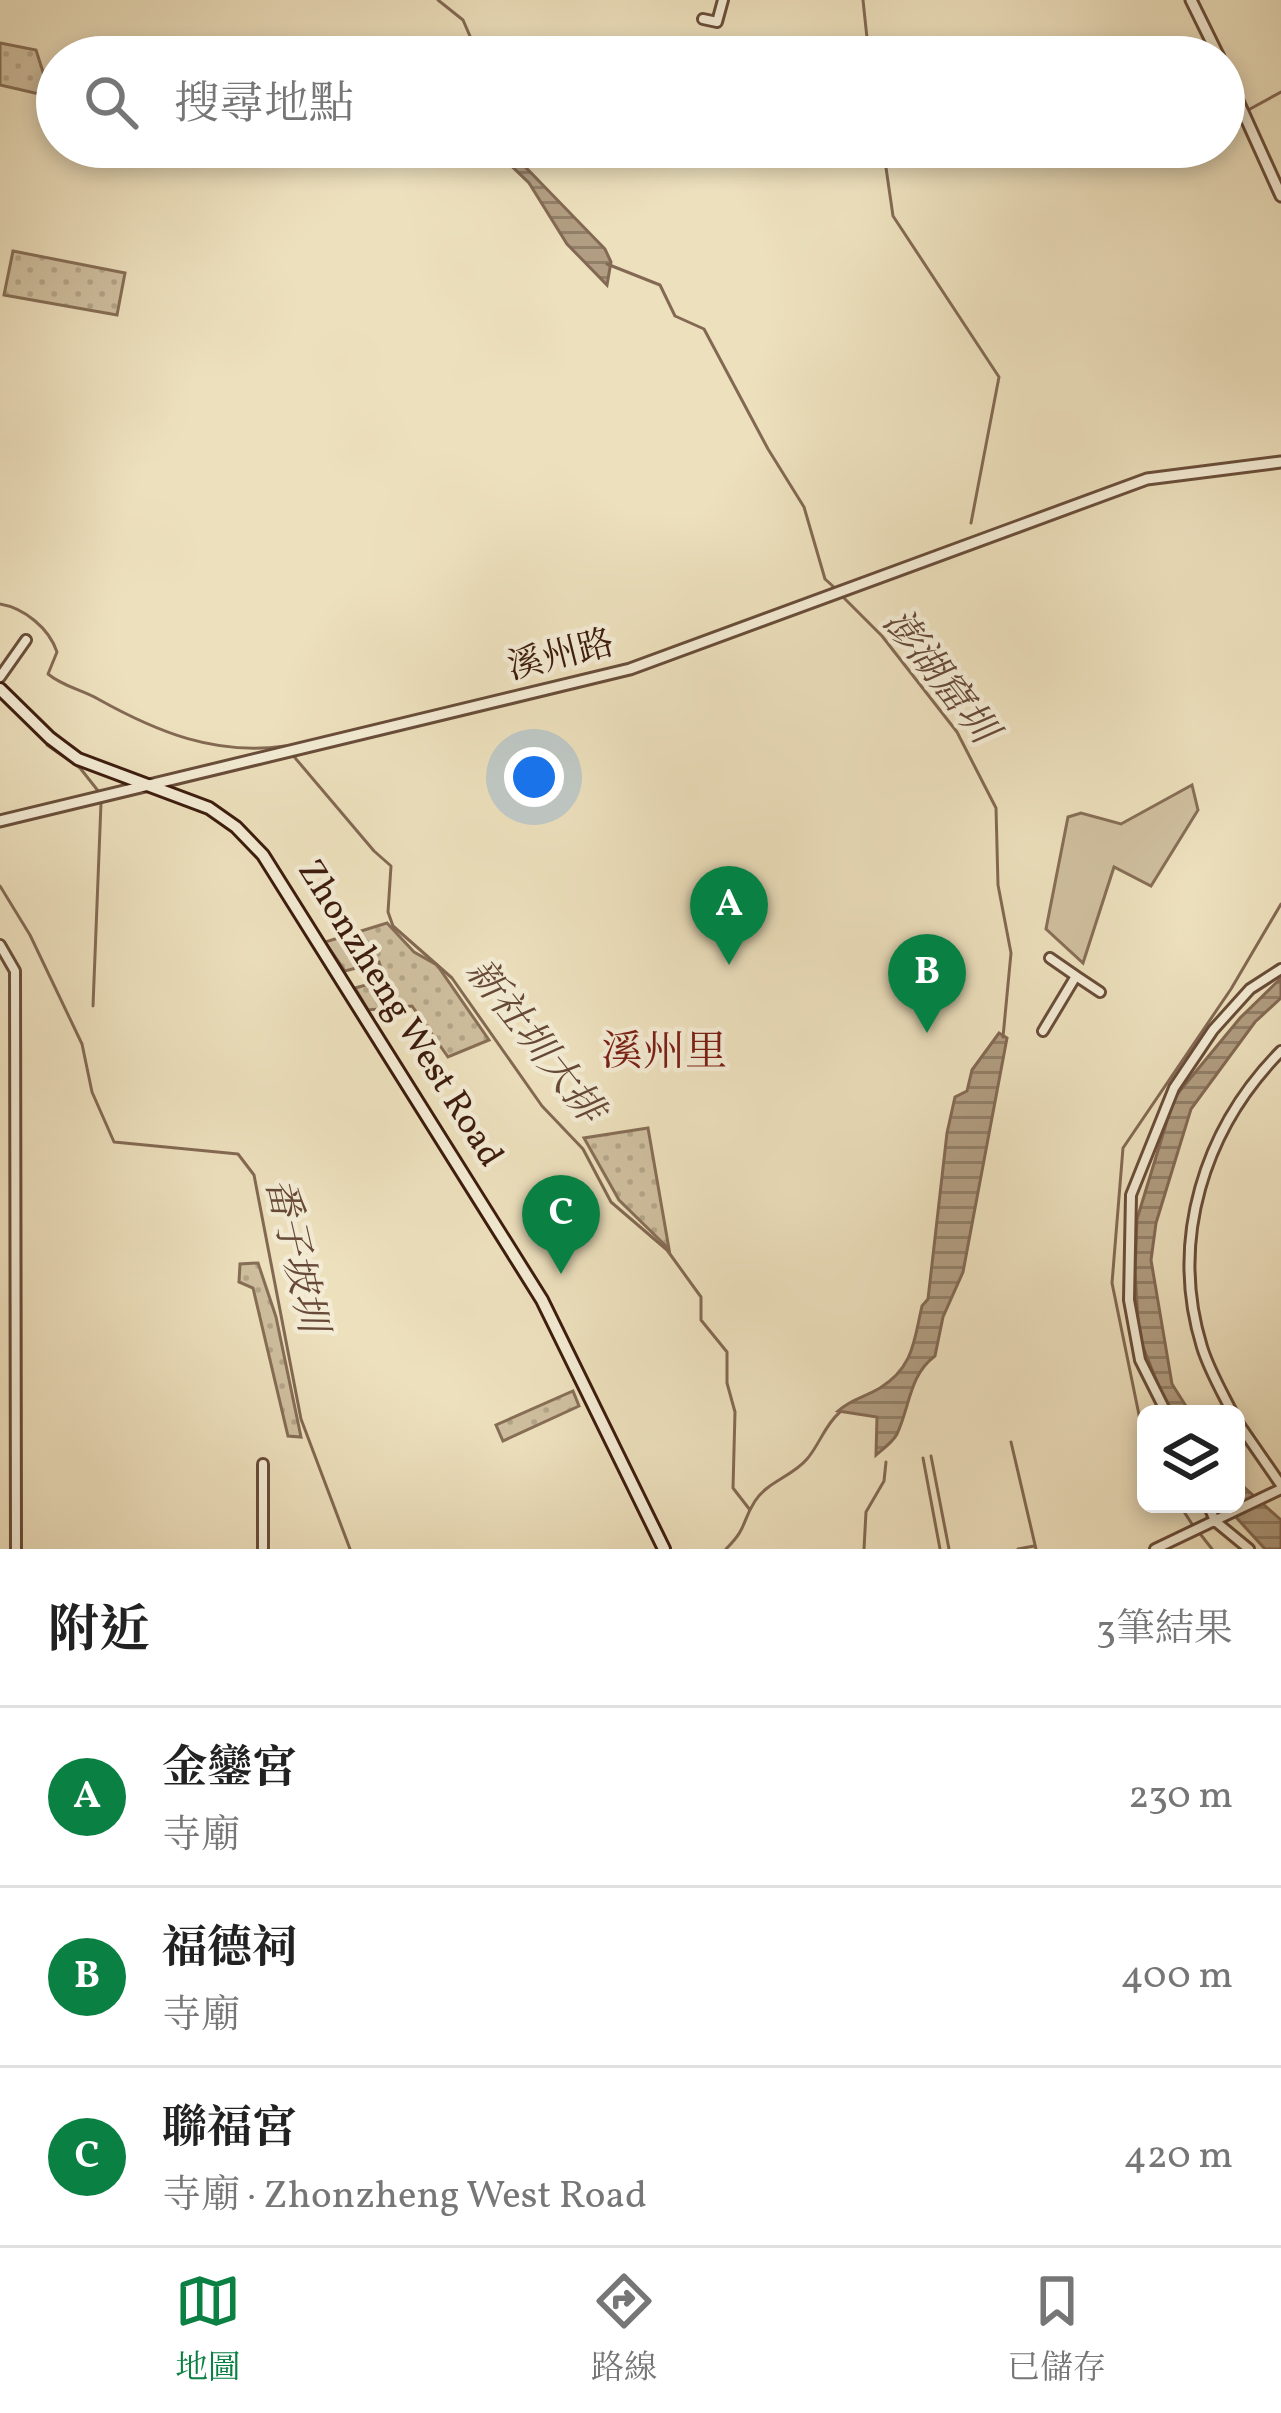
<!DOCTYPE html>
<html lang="zh-TW">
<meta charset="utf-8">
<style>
body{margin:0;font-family:Vollkorn,"Noto Serif TC",serif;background:#f2f2f2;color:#222}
.controls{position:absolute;right:36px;bottom:36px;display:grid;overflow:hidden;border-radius:18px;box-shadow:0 6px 18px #0003}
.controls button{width:108px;height:108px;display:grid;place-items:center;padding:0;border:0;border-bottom:3px solid #e0e0e0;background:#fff;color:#222;font:60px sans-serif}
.you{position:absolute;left:534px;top:777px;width:42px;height:42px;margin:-30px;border:9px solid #fff;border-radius:50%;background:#1a73e8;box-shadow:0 0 0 18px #1a73e833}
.badge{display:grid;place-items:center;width:78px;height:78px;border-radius:50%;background:#0b8043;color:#fff;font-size:39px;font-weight:700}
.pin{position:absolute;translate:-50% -99px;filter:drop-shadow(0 3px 6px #0008)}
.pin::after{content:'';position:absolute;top:63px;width:42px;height:36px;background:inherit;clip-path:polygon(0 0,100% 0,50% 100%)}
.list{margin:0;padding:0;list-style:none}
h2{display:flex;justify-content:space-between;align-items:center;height:156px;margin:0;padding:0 48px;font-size:51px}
h2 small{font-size:39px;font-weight:400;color:#767676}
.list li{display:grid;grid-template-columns:78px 1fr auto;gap:36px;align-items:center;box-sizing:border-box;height:180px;padding:0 48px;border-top:3px solid #e0e0e0}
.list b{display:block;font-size:45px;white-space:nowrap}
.list p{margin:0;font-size:39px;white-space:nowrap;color:#767676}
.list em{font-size:39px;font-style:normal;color:#767676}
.icon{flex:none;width:66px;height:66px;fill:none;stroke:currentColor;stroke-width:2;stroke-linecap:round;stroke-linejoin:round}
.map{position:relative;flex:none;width:1281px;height:1549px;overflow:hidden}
.search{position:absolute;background:#fff;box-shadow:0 6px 18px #0003;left:36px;right:36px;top:36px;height:132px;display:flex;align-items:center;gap:30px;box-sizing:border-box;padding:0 42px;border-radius:66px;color:#767676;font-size:45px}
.sheet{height:696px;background:#fff}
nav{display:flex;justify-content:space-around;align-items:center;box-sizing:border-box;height:168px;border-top:3px solid #e0e0e0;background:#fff;font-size:33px;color:#767676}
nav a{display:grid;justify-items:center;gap:6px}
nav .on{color:#0b8043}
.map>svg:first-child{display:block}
.grass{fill:url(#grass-dots);stroke:#866e56;stroke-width:3}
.garden{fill:#cfbf9f;stroke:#866e56;stroke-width:3}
.water{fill:url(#water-rules);stroke:#836953;stroke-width:3}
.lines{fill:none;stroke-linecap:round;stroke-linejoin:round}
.stream{stroke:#836953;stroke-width:3}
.minor-casing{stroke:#694d39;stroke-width:14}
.tertiary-casing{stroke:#694d39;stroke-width:15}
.secondary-casing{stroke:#3d1c0d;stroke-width:16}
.minor{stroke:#f3ebd4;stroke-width:8}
.tertiary{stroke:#f3ebd4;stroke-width:9}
.secondary{stroke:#f3ebd4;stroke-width:10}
.labels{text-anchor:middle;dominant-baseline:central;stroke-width:9;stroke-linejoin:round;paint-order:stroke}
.street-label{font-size:36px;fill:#3d1c0d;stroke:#f3ebd4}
.water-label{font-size:39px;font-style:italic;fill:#664936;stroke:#f3ebd4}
.quarter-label{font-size:42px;fill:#7a1f14;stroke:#f3ebd4}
</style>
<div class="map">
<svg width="1281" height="1549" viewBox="0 0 1281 1549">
<defs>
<pattern id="grass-dots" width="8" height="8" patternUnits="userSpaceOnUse" patternTransform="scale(3)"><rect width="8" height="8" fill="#cfbf9f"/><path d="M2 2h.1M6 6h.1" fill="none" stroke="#b3a488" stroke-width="1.8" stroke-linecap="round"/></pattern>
<pattern id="water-rules" width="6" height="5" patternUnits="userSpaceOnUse" patternTransform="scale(3)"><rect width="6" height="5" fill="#b19d81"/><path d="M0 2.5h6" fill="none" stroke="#917f68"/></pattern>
</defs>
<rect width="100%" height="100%" fill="#ede0bd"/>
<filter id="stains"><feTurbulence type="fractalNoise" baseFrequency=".00167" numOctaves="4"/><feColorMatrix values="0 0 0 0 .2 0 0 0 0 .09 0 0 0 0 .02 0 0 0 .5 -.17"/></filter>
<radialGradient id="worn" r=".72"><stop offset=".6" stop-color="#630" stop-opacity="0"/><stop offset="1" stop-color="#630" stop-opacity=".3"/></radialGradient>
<path class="grass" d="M0,43L36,50L44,75L39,94L0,85Z
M13,251L125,273L117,315L4,295Z
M387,923L414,952L437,965L489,1040L448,1057L412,1006L368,1010L355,988L385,980L379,962L345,971L325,942Z
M648,1128L669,1249L619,1200L584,1138Z
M258,1263L276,1317L301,1437L288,1436L253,1288L239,1282L240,1264Z
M573,1391L579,1406L503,1441L496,1425Z"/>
<path class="garden" d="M1192,785L1198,810L1151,886L1114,867L1083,963L1046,929L1068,817L1081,813L1121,824Z"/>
<path class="water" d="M492,147H506L605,249L611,262L607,285L567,244L529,183Z
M1281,978V998L1255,1022L1191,1109L1156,1223L1151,1260L1172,1384L1191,1414H1170L1139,1337L1135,1272L1137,1219L1174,1098L1240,1018Z
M999,1033L1007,1038L963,1272L943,1317L935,1356C909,1375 910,1407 897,1434C893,1442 883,1449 876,1455L877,1417L838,1411C851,1399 865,1397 880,1388C914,1367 914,1340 922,1306L928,1299L947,1133L955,1097L967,1091L972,1070Z
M1236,1480L1281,1520V1549H1265L1224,1504H1236Z"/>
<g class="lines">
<path class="stream" d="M438,0L463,20L479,57
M863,0L869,57
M1250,109L1281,92
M883,147L893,216L999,377L971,523
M607,264L660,285L675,316L704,329L768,449L804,507L825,579L836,589
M842,596L882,636L957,732L996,808L998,885L1011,953L1003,1037
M0,604C24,608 49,628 57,652L48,674C64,687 80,689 98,699C157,732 216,756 285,746L374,851L391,866L388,912L393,926L452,978L542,1106L583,1149L611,1202L667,1250L701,1297V1320L727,1352V1383L735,1412L733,1488L750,1510
M47,745L80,768L99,792
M0,886L30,935L82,1044L92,1092L114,1142L238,1154L254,1175L301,1419L350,1549
M93,1006L101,803
M1011,1442L1036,1549
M1146,1449L1112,1283L1123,1148L1231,989L1281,904
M931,1456L949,1549
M923,1458L940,1549
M1179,1504L1192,1524
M1201,1535L1212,1549
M726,1549C748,1527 741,1523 755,1501C767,1482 793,1476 807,1459C820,1444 824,1426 840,1412
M864,1549L866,1512L884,1481L886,1462
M1018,1549L1034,1546"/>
<defs>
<path id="minor" d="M703,19L717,22L723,0
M0,677L26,640
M0,945L15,971L16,1549
M1050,958L1076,976
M1043,1031L1076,976L1100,992
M1167,1414L1140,1360L1129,1300L1131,1195L1174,1088L1213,1030L1250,989L1281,969
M1233,1414C1222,1392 1209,1370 1202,1347C1169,1240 1204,1129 1281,1051
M1236,1420L1281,1485
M263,1464V1549
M1208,1504L1215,1521L1249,1549
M1155,1549L1281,1489"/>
<path id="tertiary" d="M1191,0L1219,57
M1224,70L1281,196
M0,821L630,669L1147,479L1281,462"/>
<path id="secondary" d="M0,689L50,738L78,759L209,808L236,827L263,855L542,1300L664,1549"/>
</defs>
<use href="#minor" class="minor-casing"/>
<use href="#tertiary" class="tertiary-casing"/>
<use href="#secondary" class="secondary-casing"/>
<use href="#minor" class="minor"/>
<use href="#tertiary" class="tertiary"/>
<use href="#secondary" class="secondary"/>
</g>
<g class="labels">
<g class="street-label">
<text transform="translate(561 657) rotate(-14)">溪州路</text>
<text transform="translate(399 1014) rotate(58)">Zhonzheng West Road</text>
</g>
<g class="water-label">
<text transform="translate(938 677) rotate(52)">澎湖窟圳</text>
<text transform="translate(533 1042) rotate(52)">新社圳大排</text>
<text transform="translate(294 1255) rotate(77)">番子坡圳</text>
</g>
<g class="quarter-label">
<text x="664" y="1054">溪州里</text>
</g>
</g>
<rect width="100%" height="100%" filter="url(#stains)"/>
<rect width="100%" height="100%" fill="url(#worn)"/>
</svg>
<div class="controls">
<button><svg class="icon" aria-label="layers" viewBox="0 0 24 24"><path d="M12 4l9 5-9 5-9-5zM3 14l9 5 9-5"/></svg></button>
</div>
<div class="you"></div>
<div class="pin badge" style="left:729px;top:965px">A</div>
<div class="pin badge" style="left:927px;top:1033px">B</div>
<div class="pin badge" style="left:561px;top:1274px">C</div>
<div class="search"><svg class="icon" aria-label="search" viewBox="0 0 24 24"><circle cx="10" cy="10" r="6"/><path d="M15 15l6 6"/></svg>搜尋地點</div>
</div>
<section class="sheet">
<h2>附近<small>3筆結果</small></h2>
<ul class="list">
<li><span class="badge">A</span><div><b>金鑾宮</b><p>寺廟</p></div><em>230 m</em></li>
<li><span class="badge">B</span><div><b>福德祠</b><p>寺廟</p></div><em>400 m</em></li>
<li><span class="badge">C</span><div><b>聯福宮</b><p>寺廟 · Zhonzheng West Road</p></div><em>420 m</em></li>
</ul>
</section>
<nav>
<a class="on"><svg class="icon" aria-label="map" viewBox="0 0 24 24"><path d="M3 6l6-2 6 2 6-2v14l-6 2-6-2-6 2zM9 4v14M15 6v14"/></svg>地圖</a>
<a><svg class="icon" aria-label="directions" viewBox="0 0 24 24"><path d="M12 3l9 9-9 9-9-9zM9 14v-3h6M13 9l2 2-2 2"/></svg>路線</a>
<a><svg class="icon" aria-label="saved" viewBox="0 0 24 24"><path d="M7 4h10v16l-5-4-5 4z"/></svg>已儲存</a>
</nav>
